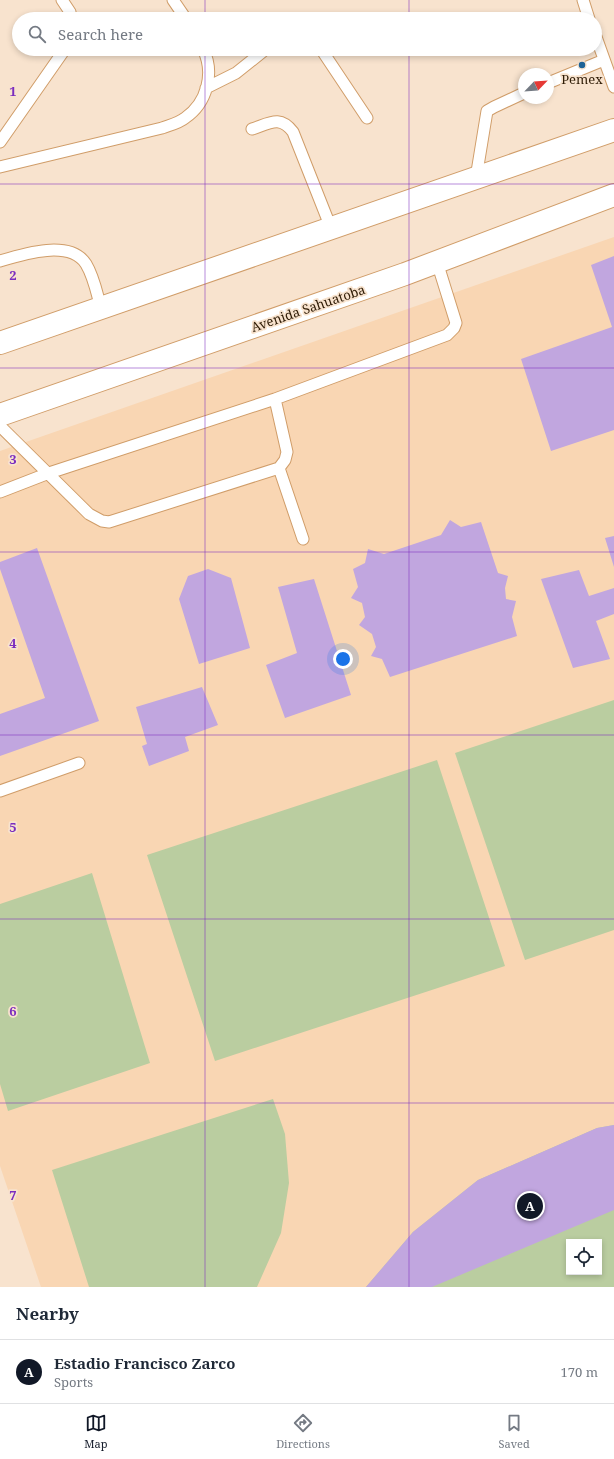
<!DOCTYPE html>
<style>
body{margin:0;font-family:"Noto Serif",serif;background:#f2f2f3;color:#1f2937}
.controls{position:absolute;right:12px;bottom:12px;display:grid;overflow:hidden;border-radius:0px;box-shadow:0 2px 6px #0003}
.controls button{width:36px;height:36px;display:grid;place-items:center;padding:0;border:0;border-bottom:1px solid #e0e1e3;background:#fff;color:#1f2937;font:20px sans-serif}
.compass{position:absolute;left:518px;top:68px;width:36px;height:36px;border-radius:50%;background:#fff;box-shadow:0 2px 6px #0003;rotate:65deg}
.you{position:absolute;left:343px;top:659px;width:14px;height:14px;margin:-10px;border:3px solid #fff;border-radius:50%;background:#1a73e8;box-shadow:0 0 0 6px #1a73e833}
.badge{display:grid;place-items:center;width:26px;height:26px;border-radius:50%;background:#111827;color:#fff;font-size:13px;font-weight:700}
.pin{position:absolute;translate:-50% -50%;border:2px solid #fff;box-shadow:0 1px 4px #0006}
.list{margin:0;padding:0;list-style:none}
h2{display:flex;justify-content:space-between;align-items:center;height:52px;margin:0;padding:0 16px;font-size:17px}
h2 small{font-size:13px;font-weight:400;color:#747a83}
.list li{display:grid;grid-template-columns:26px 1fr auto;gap:12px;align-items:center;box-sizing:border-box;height:64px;padding:0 16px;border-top:1px solid #e0e1e3}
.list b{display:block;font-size:15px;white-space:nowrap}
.list p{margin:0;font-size:13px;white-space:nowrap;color:#747a83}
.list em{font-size:13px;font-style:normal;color:#747a83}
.icon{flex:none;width:22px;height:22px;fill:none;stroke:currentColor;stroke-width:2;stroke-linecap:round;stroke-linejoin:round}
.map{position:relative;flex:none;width:614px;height:1287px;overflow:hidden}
.search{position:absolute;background:#fff;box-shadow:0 2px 6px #0003;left:12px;right:12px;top:12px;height:44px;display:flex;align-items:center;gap:10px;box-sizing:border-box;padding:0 14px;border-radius:22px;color:#747a83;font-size:15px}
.sheet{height:116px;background:#fff}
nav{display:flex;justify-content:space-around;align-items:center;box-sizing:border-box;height:56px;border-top:1px solid #e0e1e3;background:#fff;font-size:11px;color:#747a83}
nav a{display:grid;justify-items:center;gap:2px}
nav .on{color:#111827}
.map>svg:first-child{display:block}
.built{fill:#f9d6b3;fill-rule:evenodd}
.green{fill:#bacda0;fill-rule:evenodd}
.building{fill:#c1a6df}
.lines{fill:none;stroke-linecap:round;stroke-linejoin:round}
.service-casing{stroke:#d09d69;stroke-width:13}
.primary-casing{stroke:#d09d69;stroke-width:24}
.service{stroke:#fff;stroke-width:11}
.primary{stroke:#fff;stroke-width:22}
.grid{fill:none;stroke:#7b2cbf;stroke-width:1;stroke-opacity:0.55}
.poi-dot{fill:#1e6397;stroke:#f8e3ce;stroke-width:1.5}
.labels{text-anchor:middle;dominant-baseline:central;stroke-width:3.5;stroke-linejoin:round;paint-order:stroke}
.poi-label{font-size:13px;fill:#2e1b05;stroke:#f8e3ce}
.street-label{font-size:13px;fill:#2e1b05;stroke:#f8e3ce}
.grid-label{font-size:13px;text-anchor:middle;font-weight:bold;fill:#7b2cbf;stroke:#f8e3ce;stroke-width:3.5;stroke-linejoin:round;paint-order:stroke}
</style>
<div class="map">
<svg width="614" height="1287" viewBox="0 0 614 1287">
<rect width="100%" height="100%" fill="#f8e3ce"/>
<path class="built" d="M614,237V1287H41L0,1166V451ZM569,1242H599V1272H569Z"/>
<path class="green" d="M614,700V930L525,960L455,753Z
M437,760L505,966L215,1061L147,855Z
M92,873L150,1063L8,1111L0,1084V904Z
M273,1099L285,1134L289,1183L281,1233L257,1287H89L52,1170Z
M614,1125V1287H366L413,1232L478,1180L597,1128ZM569,1242H599V1272H569Z"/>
<path class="building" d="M614,256V430L551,451L521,359L612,327L591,265Z
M450,520L461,527L481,522L498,573L508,576L505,588L506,599L516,601L512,617L517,636L390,677L382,659L371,656L376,647L372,634L359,625L365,617L362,603L351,598L358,587L353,569L365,563L368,549L384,554L441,535Z
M614,536V567L605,538Z
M37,548L99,721L0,756V714L45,698L0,569V562Z
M208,569L231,578L250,648L199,664L179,599L188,576Z
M579,570L589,596L614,588V614L596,621L610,659L573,668L541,579Z
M314,579L351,695L285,718L266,665L297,653L278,587Z
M202,687L218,725L185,737L189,751L149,766L142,746L147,744L136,707Z
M614,1125V1210L432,1287H366L413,1232L478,1180L597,1128Z"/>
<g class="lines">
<defs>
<path id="service" d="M62,0L70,12L71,19
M173,0L186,19
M583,0L589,19
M595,34L614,87
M321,49L367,118
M548,83L604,60
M206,88L236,73L266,49
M252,129C270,123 280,115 293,132L331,228
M0,142L65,49
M0,167L162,128C170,125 179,123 185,118C207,103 215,73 203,49
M476,178L487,111L494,107L524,93
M0,261C23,254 70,239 86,264C94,277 97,294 101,308
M0,426L89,514L102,521L109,522L279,468L285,460L287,452L275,399
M279,468L303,539
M0,492L49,473L275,399L447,335L454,328L456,323L437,262
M0,791L79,763"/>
<path id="primary" d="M0,343L614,130
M0,415L405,274L614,195"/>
</defs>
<use href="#service" class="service-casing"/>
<use href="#primary" class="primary-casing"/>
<use href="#service" class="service"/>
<use href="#primary" class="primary"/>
</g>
<path class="grid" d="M205,0V19M409,0V19M205,49V1287M409,49V1287M0,184H614M0,368H614M0,552H614M0,735H614M0,919H614M0,1103H614"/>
<circle class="poi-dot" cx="582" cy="65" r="4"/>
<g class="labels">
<g class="poi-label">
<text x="582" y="79">Pemex</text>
</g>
<g class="street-label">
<text transform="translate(308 308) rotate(-19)">Avenida Sahuatoba</text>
</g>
</g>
<g class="grid-label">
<text x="13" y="96">1</text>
<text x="13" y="280">2</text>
<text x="13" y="464">3</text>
<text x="13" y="648">4</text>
<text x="13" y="832">5</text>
<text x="13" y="1016">6</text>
<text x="13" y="1200">7</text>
</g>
</svg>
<div class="controls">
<button><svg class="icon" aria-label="locate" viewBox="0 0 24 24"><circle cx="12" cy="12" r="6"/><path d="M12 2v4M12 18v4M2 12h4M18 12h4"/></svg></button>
</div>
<svg class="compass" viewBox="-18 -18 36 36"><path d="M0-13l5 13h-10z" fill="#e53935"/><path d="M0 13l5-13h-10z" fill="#747a83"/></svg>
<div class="you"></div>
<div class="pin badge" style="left:530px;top:1206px">A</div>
<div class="search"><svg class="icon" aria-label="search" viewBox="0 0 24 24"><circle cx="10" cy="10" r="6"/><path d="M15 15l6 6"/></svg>Search here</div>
</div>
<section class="sheet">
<h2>Nearby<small></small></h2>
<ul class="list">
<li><span class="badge">A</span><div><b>Estadio Francisco Zarco</b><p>Sports</p></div><em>170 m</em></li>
</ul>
</section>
<nav>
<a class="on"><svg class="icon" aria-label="map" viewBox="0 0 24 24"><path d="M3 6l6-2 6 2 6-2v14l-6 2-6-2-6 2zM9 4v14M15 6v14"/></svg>Map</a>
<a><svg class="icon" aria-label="directions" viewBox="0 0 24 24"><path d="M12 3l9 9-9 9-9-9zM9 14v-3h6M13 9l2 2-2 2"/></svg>Directions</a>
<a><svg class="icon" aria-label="saved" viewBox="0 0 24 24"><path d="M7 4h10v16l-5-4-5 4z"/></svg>Saved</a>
</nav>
